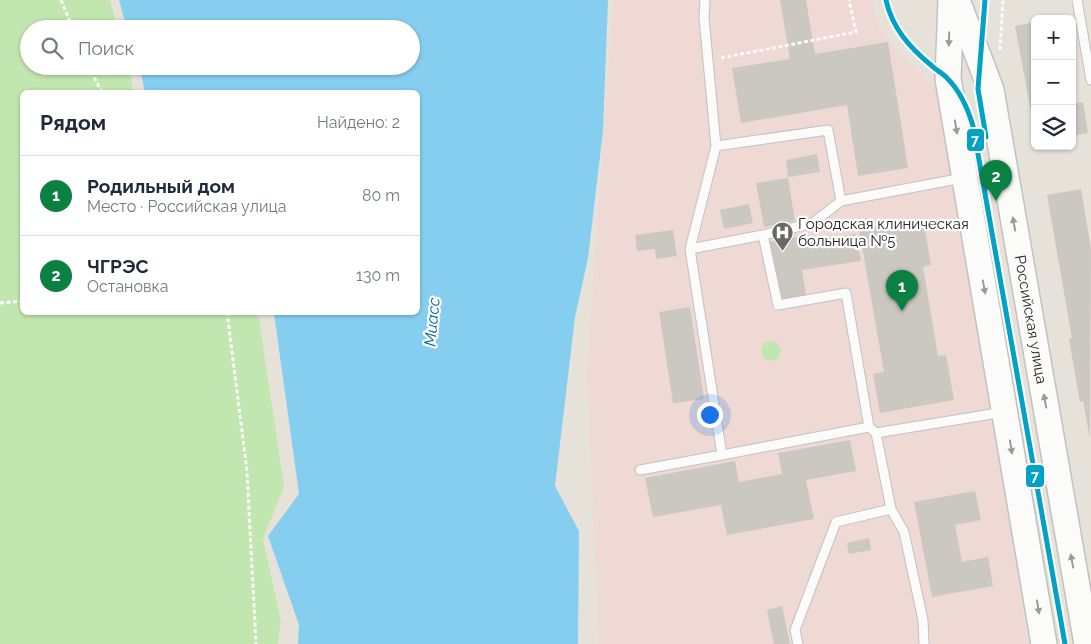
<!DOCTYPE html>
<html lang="ru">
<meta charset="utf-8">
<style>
body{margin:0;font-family:Raleway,sans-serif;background:#f2f2f3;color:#1f2937}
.controls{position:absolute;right:15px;top:15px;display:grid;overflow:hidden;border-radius:8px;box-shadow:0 1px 4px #0004}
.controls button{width:45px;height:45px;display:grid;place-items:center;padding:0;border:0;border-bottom:1px solid #e0e1e3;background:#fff;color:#1f2937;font:25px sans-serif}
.you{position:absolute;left:709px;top:414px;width:18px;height:18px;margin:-12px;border:4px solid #fff;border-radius:50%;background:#1a73e8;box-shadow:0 0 0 8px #1a73e833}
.badge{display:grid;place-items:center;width:32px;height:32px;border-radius:50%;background:#0b8043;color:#fff;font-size:16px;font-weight:700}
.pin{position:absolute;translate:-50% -41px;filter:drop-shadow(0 1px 2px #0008)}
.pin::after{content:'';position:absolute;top:26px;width:18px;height:15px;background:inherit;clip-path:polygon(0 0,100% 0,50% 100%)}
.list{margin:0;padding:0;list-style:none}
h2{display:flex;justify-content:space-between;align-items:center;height:65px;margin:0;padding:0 20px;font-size:21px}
h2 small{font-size:16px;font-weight:400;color:#747a83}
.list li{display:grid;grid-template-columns:32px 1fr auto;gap:15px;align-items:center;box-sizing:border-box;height:80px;padding:0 20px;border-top:1px solid #e0e1e3}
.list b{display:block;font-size:19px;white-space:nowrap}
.list p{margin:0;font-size:16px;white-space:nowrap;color:#747a83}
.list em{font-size:16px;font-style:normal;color:#747a83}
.icon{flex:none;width:28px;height:28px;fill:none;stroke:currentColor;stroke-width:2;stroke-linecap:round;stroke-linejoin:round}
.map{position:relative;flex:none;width:1091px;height:644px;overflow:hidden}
.search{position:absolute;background:#fff;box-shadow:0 1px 4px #0004;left:20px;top:20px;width:400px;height:55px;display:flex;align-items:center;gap:12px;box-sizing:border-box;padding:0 18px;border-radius:28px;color:#747a83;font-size:19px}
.panel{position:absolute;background:#fff;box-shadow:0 1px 4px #0004;left:20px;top:90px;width:400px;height:225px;border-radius:8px}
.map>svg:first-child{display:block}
.medical{fill:#eed9d5}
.green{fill:#c2e6af}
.water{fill:#85cef0}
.building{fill:#cbc8c2}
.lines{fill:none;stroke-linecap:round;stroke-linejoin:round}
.lane-casing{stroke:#c2c1c2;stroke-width:11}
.secondary-casing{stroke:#c2c1c2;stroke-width:28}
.path{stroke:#fbfbf9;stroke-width:3;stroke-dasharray:4 2.5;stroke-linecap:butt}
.lane{stroke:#fbfbf9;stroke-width:9}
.secondary{stroke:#fbfbf9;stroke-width:25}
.tram-1-casing{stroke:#fff;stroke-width:9}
.tram-1{stroke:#02a2c6;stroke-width:5}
.oneway{fill:#9b9b9a}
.labels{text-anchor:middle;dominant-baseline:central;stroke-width:4.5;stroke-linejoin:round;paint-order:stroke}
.poi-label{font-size:15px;fill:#262626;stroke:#fff;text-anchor:start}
.street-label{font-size:15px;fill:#262626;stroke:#fff}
.water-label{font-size:16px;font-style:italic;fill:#005fa1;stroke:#fff}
.line-badge{stroke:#fff;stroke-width:2}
.badge-label{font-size:14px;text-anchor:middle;font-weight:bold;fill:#fff}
</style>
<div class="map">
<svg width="1091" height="644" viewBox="0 0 1091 644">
<rect width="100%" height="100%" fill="#e6e2da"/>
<path class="medical" d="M613,0H874L873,8L879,27L894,48L944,96L1028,644H599L587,372Z"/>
<path class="green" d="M0,0H110L118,29H29V66H129L133,92H22V312L258,313L284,486L263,539L281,621L278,644H0Z
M761 351a10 10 0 1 1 20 0a10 10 0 1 1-20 0Z"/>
<path class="water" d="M119,0H608L603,131L588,258L575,317L555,486L579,531L578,644H298L299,625L268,536L299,494L274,313L418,312V92H145L139,66H411V29H127Z"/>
<path class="building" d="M780,0H806L815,54L888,42L908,168L858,176L847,105L741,123L732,68L790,59Z
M1035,22V128H1034L1015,26Z
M1083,102L1088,133L1072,136V104Z
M817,154L820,172L788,177L786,160Z
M788,178L795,221L764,227L756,183Z
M1081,189L1091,249L1090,439L1083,401L1080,402L1069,339L1072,338L1047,195Z
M749,204L753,223L724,229L720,210Z
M923,218L931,265L923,267L938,356L946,355L954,400L880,413L873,374L884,372L859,229Z
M673,230L677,256L656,259L655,249L637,251L635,235Z
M856,234L861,261L802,270L806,295L779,299L770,242L797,237L798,243Z
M690,307L704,399L673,403L659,312Z
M850,440L856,471L806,480L814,519L727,535L721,505L653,517L645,478L735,461L739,482L782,474L778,453Z
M975,491L981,520L955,525L962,562L988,557L993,586L932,597L914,502Z
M869,538L871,550L849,554L847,543Z
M782,606L790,644H774L767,610Z"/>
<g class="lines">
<defs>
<path id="lane" d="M705,0L704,18L716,146L828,130L841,201L963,178
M1077,0L1091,80
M716,146L690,249L763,235L778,305L846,293L869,427L876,433L1004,412
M763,235L813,223L841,201
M690,249L722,455L869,427
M876,433L891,509L904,532L923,620L924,644
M640,470L722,455
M798,644L795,630L836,522L891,509"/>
<g id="secondary">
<path d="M951,0L948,79L1044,644"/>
<path id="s1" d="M957,0L991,90L1087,644"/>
</g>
</defs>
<use href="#lane" class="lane-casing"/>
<use href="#secondary" class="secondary-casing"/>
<path class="path" d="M61,0L73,29
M1000,50L1003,0
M721,58L856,32L849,0
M88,66L102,92
M0,303L22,301
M227,312L247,471L256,644"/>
<use href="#lane" class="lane"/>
<use href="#secondary" class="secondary"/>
<defs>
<path id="tram-1" d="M886,0C892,28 910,48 932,66C937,71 943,73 947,78C960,91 968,109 973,126L1065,644
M985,0L978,89L986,137"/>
</defs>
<use href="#tram-1" class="tram-1-casing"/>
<use href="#tram-1" class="tram-1"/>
</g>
<defs><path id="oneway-solid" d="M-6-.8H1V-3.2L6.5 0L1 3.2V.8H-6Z" transform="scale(1.25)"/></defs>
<g class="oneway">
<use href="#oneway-solid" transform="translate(949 39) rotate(92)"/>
<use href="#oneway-solid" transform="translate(956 127) rotate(80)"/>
<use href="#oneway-solid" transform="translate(1014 224) rotate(-100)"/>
<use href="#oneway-solid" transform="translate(984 287) rotate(80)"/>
<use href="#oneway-solid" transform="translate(1045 401) rotate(-100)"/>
<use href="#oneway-solid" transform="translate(1011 447) rotate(81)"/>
<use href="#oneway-solid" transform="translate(1072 561) rotate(-100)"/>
<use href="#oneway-solid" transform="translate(1038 607) rotate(81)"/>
</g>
<defs>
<symbol id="hospital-pin" viewBox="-11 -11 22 30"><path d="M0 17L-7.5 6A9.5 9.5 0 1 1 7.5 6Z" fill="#696865" stroke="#fff"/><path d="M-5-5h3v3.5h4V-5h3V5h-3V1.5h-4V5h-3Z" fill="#fff"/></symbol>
</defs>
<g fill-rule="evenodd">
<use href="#hospital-pin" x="770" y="220" width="25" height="34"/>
</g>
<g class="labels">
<g class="poi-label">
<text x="798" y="224">Городская клиническая<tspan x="798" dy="17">больница №5</tspan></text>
</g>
<g class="street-label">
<text stroke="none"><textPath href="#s1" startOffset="329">Российская улица</textPath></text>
</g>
<g class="water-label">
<text transform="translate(432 322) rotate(-85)">Миасс</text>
</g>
</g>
<g class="line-badge">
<rect x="966" y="128" width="19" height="24" rx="5" fill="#02a2c6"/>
<rect x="1025" y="464" width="20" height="24" rx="5" fill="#02a2c6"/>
</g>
<g class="badge-label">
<text x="975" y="145">7</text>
<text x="1035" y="481">7</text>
</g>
</svg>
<div class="controls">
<button>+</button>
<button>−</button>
<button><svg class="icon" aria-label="layers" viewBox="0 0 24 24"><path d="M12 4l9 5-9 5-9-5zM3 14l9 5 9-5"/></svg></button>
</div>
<div class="you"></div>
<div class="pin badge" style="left:902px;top:311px">1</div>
<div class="pin badge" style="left:996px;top:201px">2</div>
<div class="search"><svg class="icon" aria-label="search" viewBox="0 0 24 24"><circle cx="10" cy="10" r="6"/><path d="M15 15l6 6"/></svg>Поиск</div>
<section class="panel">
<h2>Рядом<small>Найдено: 2</small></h2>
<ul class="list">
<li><span class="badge">1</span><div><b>Родильный дом</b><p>Место · Российская улица</p></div><em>80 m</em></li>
<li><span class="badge">2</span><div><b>ЧГРЭС</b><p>Остановка</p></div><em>130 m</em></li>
</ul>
</section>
</div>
